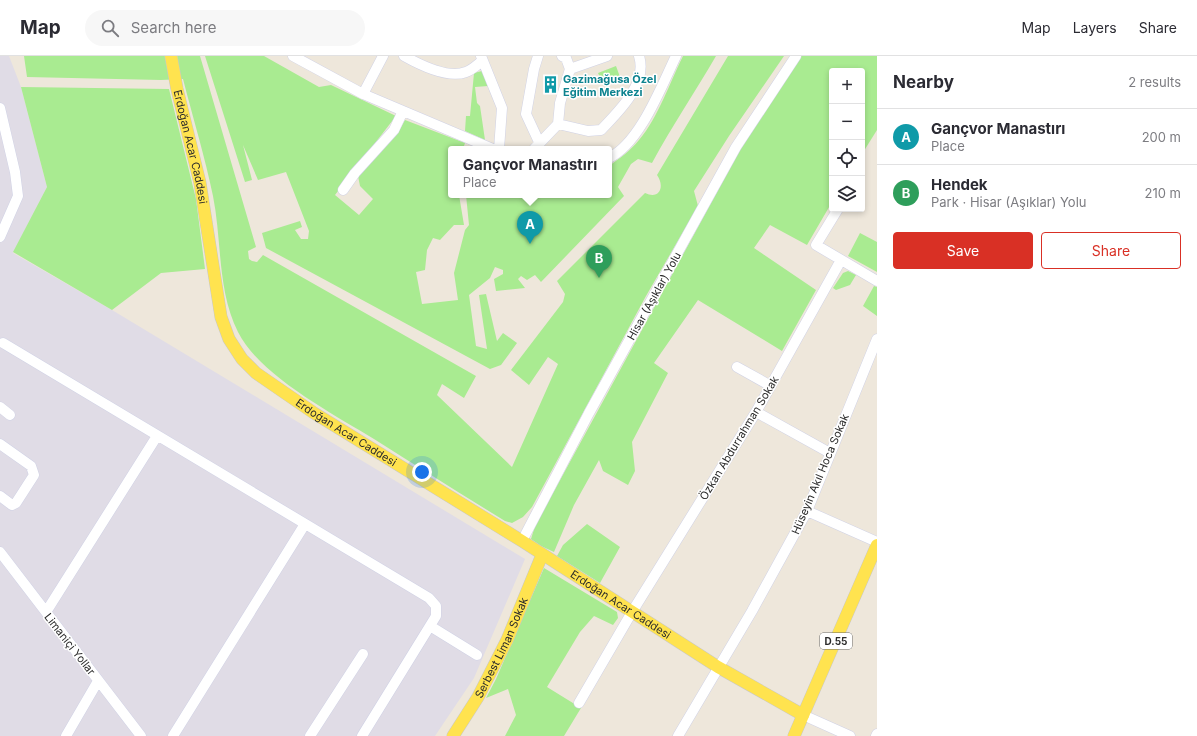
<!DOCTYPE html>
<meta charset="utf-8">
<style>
body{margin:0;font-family:Inter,sans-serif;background:#f7f7f7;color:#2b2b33}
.controls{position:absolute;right:12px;top:12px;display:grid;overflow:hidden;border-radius:4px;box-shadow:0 2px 6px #0003}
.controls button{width:36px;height:36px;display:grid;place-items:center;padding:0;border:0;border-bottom:1px solid #e1e1e2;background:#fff;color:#2b2b33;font:20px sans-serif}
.you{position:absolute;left:422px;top:416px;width:14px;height:14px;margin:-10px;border:3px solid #fff;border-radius:50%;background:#1a73e8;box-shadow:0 0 0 6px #1a73e833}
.badge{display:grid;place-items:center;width:26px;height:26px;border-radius:50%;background:#d93025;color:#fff;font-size:13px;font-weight:700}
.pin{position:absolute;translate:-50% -33px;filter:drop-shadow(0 1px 2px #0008)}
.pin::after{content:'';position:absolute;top:21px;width:14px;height:12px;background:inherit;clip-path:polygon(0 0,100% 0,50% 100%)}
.popup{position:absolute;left:448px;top:90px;width:164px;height:52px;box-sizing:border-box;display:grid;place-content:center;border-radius:4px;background:#fff;filter:drop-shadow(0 1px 3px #0005);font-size:13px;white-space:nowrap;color:#7c7c81}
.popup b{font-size:15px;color:#2b2b33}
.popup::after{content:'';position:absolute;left:50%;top:100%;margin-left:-8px;border:8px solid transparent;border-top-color:#fff}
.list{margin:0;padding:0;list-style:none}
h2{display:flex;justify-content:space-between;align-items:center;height:52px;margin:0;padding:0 16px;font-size:17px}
h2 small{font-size:13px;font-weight:400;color:#7c7c81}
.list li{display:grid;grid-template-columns:26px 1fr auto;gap:12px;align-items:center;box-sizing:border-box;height:56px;padding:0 16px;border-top:1px solid #e1e1e2}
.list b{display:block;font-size:15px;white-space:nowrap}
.list p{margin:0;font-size:13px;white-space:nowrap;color:#7c7c81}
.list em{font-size:13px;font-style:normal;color:#7c7c81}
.actions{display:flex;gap:8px;padding:12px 16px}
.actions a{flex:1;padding:9px 0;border:1px solid #d93025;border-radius:4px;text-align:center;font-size:14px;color:#d93025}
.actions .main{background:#d93025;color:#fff}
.icon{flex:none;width:22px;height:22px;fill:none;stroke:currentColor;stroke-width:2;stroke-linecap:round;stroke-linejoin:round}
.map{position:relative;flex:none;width:877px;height:680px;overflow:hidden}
header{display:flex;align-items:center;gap:24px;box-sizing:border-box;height:56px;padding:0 20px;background:#fff;border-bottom:1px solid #e1e1e2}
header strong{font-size:19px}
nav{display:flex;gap:22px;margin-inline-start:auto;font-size:14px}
.search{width:280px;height:36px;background:#f7f7f7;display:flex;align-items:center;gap:10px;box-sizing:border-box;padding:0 14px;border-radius:22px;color:#7c7c81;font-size:15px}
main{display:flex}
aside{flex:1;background:#fff}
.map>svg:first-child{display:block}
.industrial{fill:#e0dce6}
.green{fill:#a9eb91}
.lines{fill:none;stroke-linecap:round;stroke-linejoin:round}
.minor-casing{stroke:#d0d2e5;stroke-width:11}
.major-casing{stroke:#c8c8c8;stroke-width:13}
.minor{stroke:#fff;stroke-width:10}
.major{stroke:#ffe34f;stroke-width:12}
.labels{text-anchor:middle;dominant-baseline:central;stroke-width:3;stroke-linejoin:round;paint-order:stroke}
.shield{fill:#fff;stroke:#6b6b6b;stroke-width:1}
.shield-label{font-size:10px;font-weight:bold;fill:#2b2b2b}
.culture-label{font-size:11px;font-weight:bold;fill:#0d838f;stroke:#fff;text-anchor:start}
.street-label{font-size:11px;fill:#2b2b2b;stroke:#fff}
</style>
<header>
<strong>Map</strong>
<div class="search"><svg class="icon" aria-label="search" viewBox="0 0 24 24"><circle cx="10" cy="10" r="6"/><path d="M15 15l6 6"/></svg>Search here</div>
<nav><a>Map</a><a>Layers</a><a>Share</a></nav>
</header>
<main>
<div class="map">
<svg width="877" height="680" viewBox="0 0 877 680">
<rect width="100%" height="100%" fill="#eee7db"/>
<path class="industrial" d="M0,0H9L21,31L47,131L13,197L112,254L525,503L474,622L435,680H0Z"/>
<path class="green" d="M24,0H200L256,191L248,195L249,203L252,205L257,206L263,199L476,320L464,342L442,328L437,339L512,411L558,308L548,301L529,329L511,314L563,246L565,238L557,225L645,137C660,144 665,130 657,119L728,0H784L729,80L694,135L698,150L646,240L532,451L523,461L512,467L505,465C461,438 418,411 374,383C333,358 259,319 238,276C217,234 222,185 213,140C205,101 193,62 183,23L161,24L27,21Z
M205,0H264L319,31L331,29L396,60L335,139L359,159L373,143L360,130L358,120L400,73L405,64L465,87L463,93H451V139H459L464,169H454L440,184L433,182L427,194L425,214L416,216L422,248L458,244L454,217L465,174L469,169L466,139H609V110C620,102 630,95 639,84C658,62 670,26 683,0H716C695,36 672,70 652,107L638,103L631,108L618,131L624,140L541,226L535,219L527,224L521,220L518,223L525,232L496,235L494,223L503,218V214L495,211L490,222L469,239L476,290L487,293L479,239L486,238L497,285L503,277L517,287L501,309L490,313L266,192L262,177L300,165L302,171L295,174L301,183H308L309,175L286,116L258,124L243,89L252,124L245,126Z
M801,0H877V74L862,98V15H832V146L807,189L770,169L754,192L816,234L782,295L698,244L654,307L668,317L632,386L635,415L628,429L603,415L599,404L574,449L554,496L541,490L531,483L535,470L740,94Z
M616,10L620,21L603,28L598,17Z
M482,15L488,30L475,31L477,47L480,50L485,84L465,75L466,60H470L474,17Z
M21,31L169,33L196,143L205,213L161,217L112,254L13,196L47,131Z
M860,177L877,186V216L848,200Z
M848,215L856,219L850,229L836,234L833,232L843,217Z
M874,230L877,231V260L863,250Z
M587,468L620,491L600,527L557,500L563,489Z
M544,512L617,556L618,562L613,569L594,560L580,576L547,631L581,652L564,680H505L516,659L508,633L486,642L496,623Z"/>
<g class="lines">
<defs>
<path id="minor" d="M293,0L363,38L493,93
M404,0C420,9 448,23 466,16C472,14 477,9 482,5
M481,0L502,52L499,93
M538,0L534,13L526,58L539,86
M570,13L607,0
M363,38L383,0
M0,52L15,116L18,140L0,181
M558,68L588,75L601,74C618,56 648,28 639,0
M534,93L558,68L560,47L570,13L566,2L562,0
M609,102C640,87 661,31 676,0
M343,134L355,117L394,74L403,55
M838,153L816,189L877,225
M3,287L429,542L436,550V560L362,680
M737,311L771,330
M0,351L10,359
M756,356L830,397
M0,388L31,410L34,419L16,447L12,449L0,440
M807,455L877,486
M522,485L589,357L736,91L796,0
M0,496L141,680
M46,556L157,380
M430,570L477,599
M579,647L632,556L756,356L841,204
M803,659L850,680
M66,680L98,625
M173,680L305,468
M310,680L363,598
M678,680L752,555L807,455L877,283
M876,680L877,678"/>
<g id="major">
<path id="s1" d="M171,0L177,33L200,127L221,261L229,283L242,303L256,317L314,357L522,485L718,611L803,659"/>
<path id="s2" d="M453,680L478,641L507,584L542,499"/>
<path d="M794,680L877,489"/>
</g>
</defs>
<use href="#minor" class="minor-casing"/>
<use href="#major" class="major-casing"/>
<use href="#minor" class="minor"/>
<use href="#major" class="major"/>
</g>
<defs>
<symbol id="building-bare" viewBox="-9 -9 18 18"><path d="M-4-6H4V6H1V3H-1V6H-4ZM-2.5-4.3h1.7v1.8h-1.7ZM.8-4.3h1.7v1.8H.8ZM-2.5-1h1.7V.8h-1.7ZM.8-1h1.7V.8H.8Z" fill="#0f9aa8" stroke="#fff" stroke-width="2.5" paint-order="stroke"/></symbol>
</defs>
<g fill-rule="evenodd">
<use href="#building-bare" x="538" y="16" width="25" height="25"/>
</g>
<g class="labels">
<rect class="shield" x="820" y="577" width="32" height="16" rx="3"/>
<g class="shield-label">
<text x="836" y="585">D.55</text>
</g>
<g class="culture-label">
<text x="563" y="23">Gazimağusa Özel<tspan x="563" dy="13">Eğitim Merkezi</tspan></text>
</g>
<g class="street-label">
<text stroke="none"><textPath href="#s1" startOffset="93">Erdoğan Acar Caddesi</textPath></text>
<text transform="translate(654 240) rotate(-61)">Hisar (Aşıklar) Yolu</text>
<text stroke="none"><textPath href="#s1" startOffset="441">Erdoğan Acar Caddesi</textPath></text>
<text transform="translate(739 382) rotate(-59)">Özkan Abdurrahman Sokak</text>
<text transform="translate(820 418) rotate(-67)">Hüseyin Akıl Hoca Sokak</text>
<text stroke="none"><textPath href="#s1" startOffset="765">Erdoğan Acar Caddesi</textPath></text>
<text transform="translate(70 588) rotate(52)">Limaniçi Yollar</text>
<text stroke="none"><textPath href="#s2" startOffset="101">Serbest Liman Sokak</textPath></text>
</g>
</g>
</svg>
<div class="controls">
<button>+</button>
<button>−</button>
<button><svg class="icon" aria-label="locate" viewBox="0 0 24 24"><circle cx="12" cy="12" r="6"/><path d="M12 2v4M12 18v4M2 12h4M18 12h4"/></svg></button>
<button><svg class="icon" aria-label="layers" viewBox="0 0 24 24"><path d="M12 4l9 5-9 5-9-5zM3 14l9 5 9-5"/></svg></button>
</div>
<div class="you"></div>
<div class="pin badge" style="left:530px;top:188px;background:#0f9aa8">A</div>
<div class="popup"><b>Gançvor Manastırı</b>Place</div>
<div class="pin badge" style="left:599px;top:222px;background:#2e9e5b">B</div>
</div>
<aside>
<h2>Nearby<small>2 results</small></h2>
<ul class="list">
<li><span class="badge" style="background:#0f9aa8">A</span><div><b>Gançvor Manastırı</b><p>Place</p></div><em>200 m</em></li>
<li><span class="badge" style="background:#2e9e5b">B</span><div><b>Hendek</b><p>Park · Hisar (Aşıklar) Yolu</p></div><em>210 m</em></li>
</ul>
<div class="actions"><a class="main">Save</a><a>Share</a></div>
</aside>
</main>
